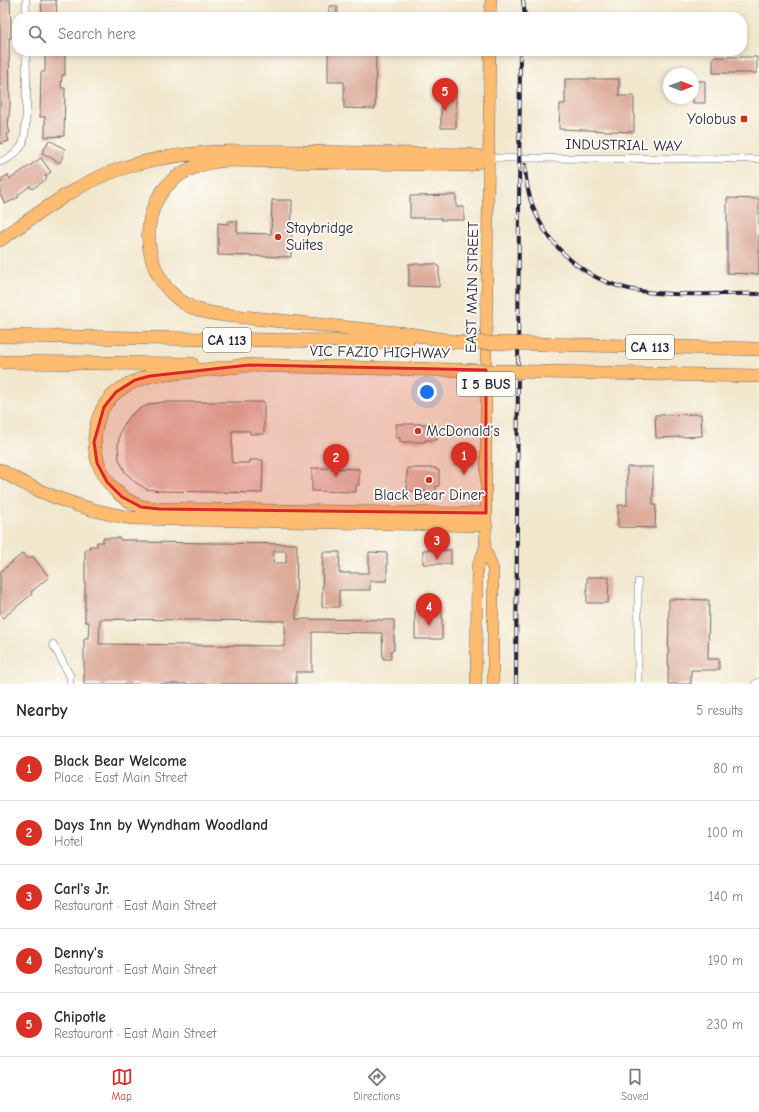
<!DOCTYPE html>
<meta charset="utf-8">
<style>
body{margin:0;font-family:"Comic Neue",sans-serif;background:#f7f7f7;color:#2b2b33}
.compass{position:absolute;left:663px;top:68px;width:36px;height:36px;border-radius:50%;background:#fff;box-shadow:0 2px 6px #0003;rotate:90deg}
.you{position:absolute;left:427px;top:392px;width:14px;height:14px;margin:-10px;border:3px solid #fff;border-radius:50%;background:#1a73e8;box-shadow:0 0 0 6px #1a73e833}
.badge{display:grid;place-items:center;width:26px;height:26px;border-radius:50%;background:#d93025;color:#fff;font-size:13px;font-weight:700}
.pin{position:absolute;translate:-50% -33px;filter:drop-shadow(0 1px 2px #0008)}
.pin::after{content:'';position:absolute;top:21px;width:14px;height:12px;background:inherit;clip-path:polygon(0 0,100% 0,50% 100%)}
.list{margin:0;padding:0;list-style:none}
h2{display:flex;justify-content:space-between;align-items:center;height:52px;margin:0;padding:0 16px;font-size:17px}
h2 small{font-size:13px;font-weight:400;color:#7c7c81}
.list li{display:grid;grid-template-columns:26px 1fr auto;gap:12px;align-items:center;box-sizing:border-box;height:64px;padding:0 16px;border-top:1px solid #e1e1e2}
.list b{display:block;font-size:15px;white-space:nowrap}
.list p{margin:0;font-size:13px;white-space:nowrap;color:#7c7c81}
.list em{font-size:13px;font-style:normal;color:#7c7c81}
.icon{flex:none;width:22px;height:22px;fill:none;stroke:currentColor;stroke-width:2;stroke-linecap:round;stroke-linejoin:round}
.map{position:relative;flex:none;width:759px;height:684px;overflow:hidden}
.search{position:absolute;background:#fff;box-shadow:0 2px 6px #0003;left:12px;right:12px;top:12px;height:44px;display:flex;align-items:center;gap:10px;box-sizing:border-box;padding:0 14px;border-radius:16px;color:#7c7c81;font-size:15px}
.sheet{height:372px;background:#fff}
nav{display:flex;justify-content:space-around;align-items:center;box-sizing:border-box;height:56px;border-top:1px solid #e1e1e2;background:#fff;font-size:11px;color:#7c7c81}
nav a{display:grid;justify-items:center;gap:2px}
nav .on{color:#d93025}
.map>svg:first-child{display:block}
.building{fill:#dcaa99;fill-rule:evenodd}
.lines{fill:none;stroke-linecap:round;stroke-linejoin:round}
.street-casing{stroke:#6b676e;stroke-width:8}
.primary-casing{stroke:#6b676e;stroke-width:12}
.highway-casing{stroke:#6b676e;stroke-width:14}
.street{stroke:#fff;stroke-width:7}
.primary{stroke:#fdbc70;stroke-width:11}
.highway{stroke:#fdbc70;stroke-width:13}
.rail-casing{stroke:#22223b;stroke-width:4}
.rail{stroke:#fdfcf7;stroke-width:2.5;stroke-dasharray:8;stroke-linecap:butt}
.highway-bridge-casing{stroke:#6b676e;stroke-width:14;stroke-linecap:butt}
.highway-bridge{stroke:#fdbc70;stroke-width:13}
.marked{fill:#d62828;fill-opacity:0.2;stroke:#d62828;stroke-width:3;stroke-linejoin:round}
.poi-dot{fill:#c8321e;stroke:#fdfcf7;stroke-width:1.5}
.labels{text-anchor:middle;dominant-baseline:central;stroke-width:3.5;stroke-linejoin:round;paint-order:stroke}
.shield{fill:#fdfcf7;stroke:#646373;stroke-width:1}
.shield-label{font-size:14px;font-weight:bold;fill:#22223b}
.poi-label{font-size:15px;fill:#22223b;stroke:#fdfcf7;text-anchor:start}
.street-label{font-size:15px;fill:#22223b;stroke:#fdfcf7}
</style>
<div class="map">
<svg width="759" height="684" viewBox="0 0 759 684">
<rect width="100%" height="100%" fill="#fdfcf7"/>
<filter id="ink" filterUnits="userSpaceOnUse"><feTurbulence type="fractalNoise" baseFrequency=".025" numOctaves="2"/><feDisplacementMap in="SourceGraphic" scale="8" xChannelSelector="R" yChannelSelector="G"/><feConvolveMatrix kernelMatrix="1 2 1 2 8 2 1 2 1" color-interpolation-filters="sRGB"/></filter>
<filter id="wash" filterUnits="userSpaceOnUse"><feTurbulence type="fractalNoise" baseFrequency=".012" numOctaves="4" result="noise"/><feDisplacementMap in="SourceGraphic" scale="16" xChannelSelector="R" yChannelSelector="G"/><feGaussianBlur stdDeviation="0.9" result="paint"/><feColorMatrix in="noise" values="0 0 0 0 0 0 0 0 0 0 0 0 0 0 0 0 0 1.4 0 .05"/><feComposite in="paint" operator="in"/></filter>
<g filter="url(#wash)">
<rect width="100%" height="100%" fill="#f2e7cd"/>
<g id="blocks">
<path class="building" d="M0,0H10L11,27V38H9L10,106L8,126L10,133L7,134L9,141L0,144Z
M41,0H56L57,17H42Z
M329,6H337V17H329Z
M45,51H65V75H62L61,88H65L64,136L45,137V117H40L41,72H45Z
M328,51H376L375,109L344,108V82H328Z
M713,57H757V73H713Z
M565,79H619V96H634V132L559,129L560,104H565Z
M693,81H705V103H693Z
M441,95H456V128H441Z
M49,140L65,149L60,163L42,153Z
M41,158L51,172L45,176L47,179L32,189L30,186L18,195L19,197L5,204L0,194V183L3,182L1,179L8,175L10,179Z
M456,195V207H464V220H441V218H410V196Z
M727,198L759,199V274L727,273Z
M272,200H292L291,257L218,255V223L228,224V221H237V233L271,234Z
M409,264H436L439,267V287L409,286Z
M164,402H264V434H250V431H232V463H250V460H263L262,493L160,491L146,489L135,482L125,472L119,459L118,445L120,432L127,419L137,410L150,404Z
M701,414L702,436L656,438L655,415Z
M396,424H437V440H425V442H400V438H396Z
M627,467H653V505H656L655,528L618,527V505H627Z
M312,468L359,469V485H356V492L312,491Z
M407,468H436V470H439V486H436V492L407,491Z
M103,538H120V540H136V542L297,544L296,619L394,620V650H391V659H383L382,633L312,632V672H296V684H84V638H88L89,622H85V549H90L89,546H97V542H103ZM274,551H286V563H273ZM100,619L285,621V646L99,644Z
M434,544H440V550H451V564H423V550H434Z
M323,552H340L339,573H369V552L387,553V581H370V590H339V607H322Z
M23,553L28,559L32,556L49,577L31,592L32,594L3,618L0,615V572Z
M587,577H609L608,603H587Z
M669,599L709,600L708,659H719V670H691V684H668Z
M415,610H442V639H415Z"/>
</g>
</g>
<g filter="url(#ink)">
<use href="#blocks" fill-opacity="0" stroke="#6b676e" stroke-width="1"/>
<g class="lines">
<defs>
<path id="street" d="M26,17V0
M488,158L759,159
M0,162C9,159 17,153 22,145C29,131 26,70 26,51
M638,582V684
M53,644L70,676V684
M755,684L759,682"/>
<path id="primary" d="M490,17L491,0
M485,548L493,569V684
M476,684L477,568L485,548L486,513V357L490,51"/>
<path id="highway" d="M0,240C37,215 74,185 117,170C180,148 243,151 309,152C362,153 416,154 469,155L486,158
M0,336L407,342
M455,342L417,335L224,315C210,313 196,311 184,303C147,280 136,222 165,188C180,170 204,162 227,160L469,165L488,158
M541,344L759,349
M0,362L192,364
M242,365L454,370
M249,365L150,376C132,381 113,390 103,408C83,445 101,492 140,506C146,508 153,508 159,509L465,514L486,513
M542,372L759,376
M0,470C41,495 83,510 131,518L486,525"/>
</defs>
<use href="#street" class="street-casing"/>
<use href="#primary" class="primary-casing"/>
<use href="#highway" class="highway-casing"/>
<use href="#street" class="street"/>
<use href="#primary" class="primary"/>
<use href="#highway" class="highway"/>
<defs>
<path id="rail" d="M523,0L525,17
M525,165C527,230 576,282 640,291C679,297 720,293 759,294
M516,684L520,51"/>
</defs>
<use href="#rail" class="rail-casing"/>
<use href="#rail" class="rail"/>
<defs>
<path id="highway-bridge" d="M455,342L541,344
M454,370L542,372"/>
</defs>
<use href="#highway-bridge" class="highway-bridge-casing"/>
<use href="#highway-bridge" class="highway-bridge"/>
</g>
</g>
<path class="marked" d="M249,365L486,370V513L159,509L141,507L122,497L107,482L97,463L94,442L104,407L116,392L135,380L150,376Z"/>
<g class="poi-dot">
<rect x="740" y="115" width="8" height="8" rx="2"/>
<circle cx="278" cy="237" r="4"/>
<circle cx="418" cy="431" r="4"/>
<circle cx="429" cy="480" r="4"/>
</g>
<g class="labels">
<g class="shield">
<rect x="203" y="328" width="48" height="24" rx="3"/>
<rect x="626" y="335" width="48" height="24" rx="3"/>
<rect x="457" y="372" width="58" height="24" rx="3"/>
</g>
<g class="shield-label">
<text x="227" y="340">CA 113</text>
<text x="650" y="347">CA 113</text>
<text x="486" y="384">I 5 BUS</text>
</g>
<g class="poi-label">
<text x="736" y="119" text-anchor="end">Yolobus</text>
<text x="286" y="228">Staybridge<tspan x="286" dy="17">Suites</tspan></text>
<text x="426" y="431">McDonald's</text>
<text x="429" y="495" text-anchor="middle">Black Bear Diner</text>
</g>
<g class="street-label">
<text transform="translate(624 145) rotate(1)">INDUSTRIAL WAY</text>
<text transform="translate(472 287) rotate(-89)">EAST MAIN STREET</text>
<text transform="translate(380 352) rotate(1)">VIC FAZIO HIGHWAY</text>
</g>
</g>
</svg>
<svg class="compass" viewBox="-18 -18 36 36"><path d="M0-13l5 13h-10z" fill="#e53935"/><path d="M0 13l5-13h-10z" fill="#7c7c81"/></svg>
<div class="you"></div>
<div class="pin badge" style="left:464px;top:475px">1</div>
<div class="pin badge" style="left:336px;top:477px">2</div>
<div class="pin badge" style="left:437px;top:560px">3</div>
<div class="pin badge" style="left:429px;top:626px">4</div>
<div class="pin badge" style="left:445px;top:111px">5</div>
<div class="search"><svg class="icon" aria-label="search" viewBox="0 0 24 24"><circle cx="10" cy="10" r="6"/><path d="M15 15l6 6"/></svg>Search here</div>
</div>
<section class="sheet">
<h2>Nearby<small>5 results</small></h2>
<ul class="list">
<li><span class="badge">1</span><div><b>Black Bear Welcome</b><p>Place · East Main Street</p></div><em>80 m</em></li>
<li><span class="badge">2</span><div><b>Days Inn by Wyndham Woodland</b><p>Hotel</p></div><em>100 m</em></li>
<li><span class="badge">3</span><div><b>Carl's Jr.</b><p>Restaurant · East Main Street</p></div><em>140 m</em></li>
<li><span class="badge">4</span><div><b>Denny's</b><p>Restaurant · East Main Street</p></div><em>190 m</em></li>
<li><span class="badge">5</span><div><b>Chipotle</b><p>Restaurant · East Main Street</p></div><em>230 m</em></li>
</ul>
</section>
<nav>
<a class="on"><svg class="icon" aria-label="map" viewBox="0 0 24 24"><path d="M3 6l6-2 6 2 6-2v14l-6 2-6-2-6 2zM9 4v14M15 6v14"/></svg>Map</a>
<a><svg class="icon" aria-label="directions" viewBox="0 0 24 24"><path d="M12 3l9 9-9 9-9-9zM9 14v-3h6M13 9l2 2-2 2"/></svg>Directions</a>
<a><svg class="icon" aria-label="saved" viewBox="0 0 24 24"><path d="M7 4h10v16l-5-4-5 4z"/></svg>Saved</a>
</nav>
